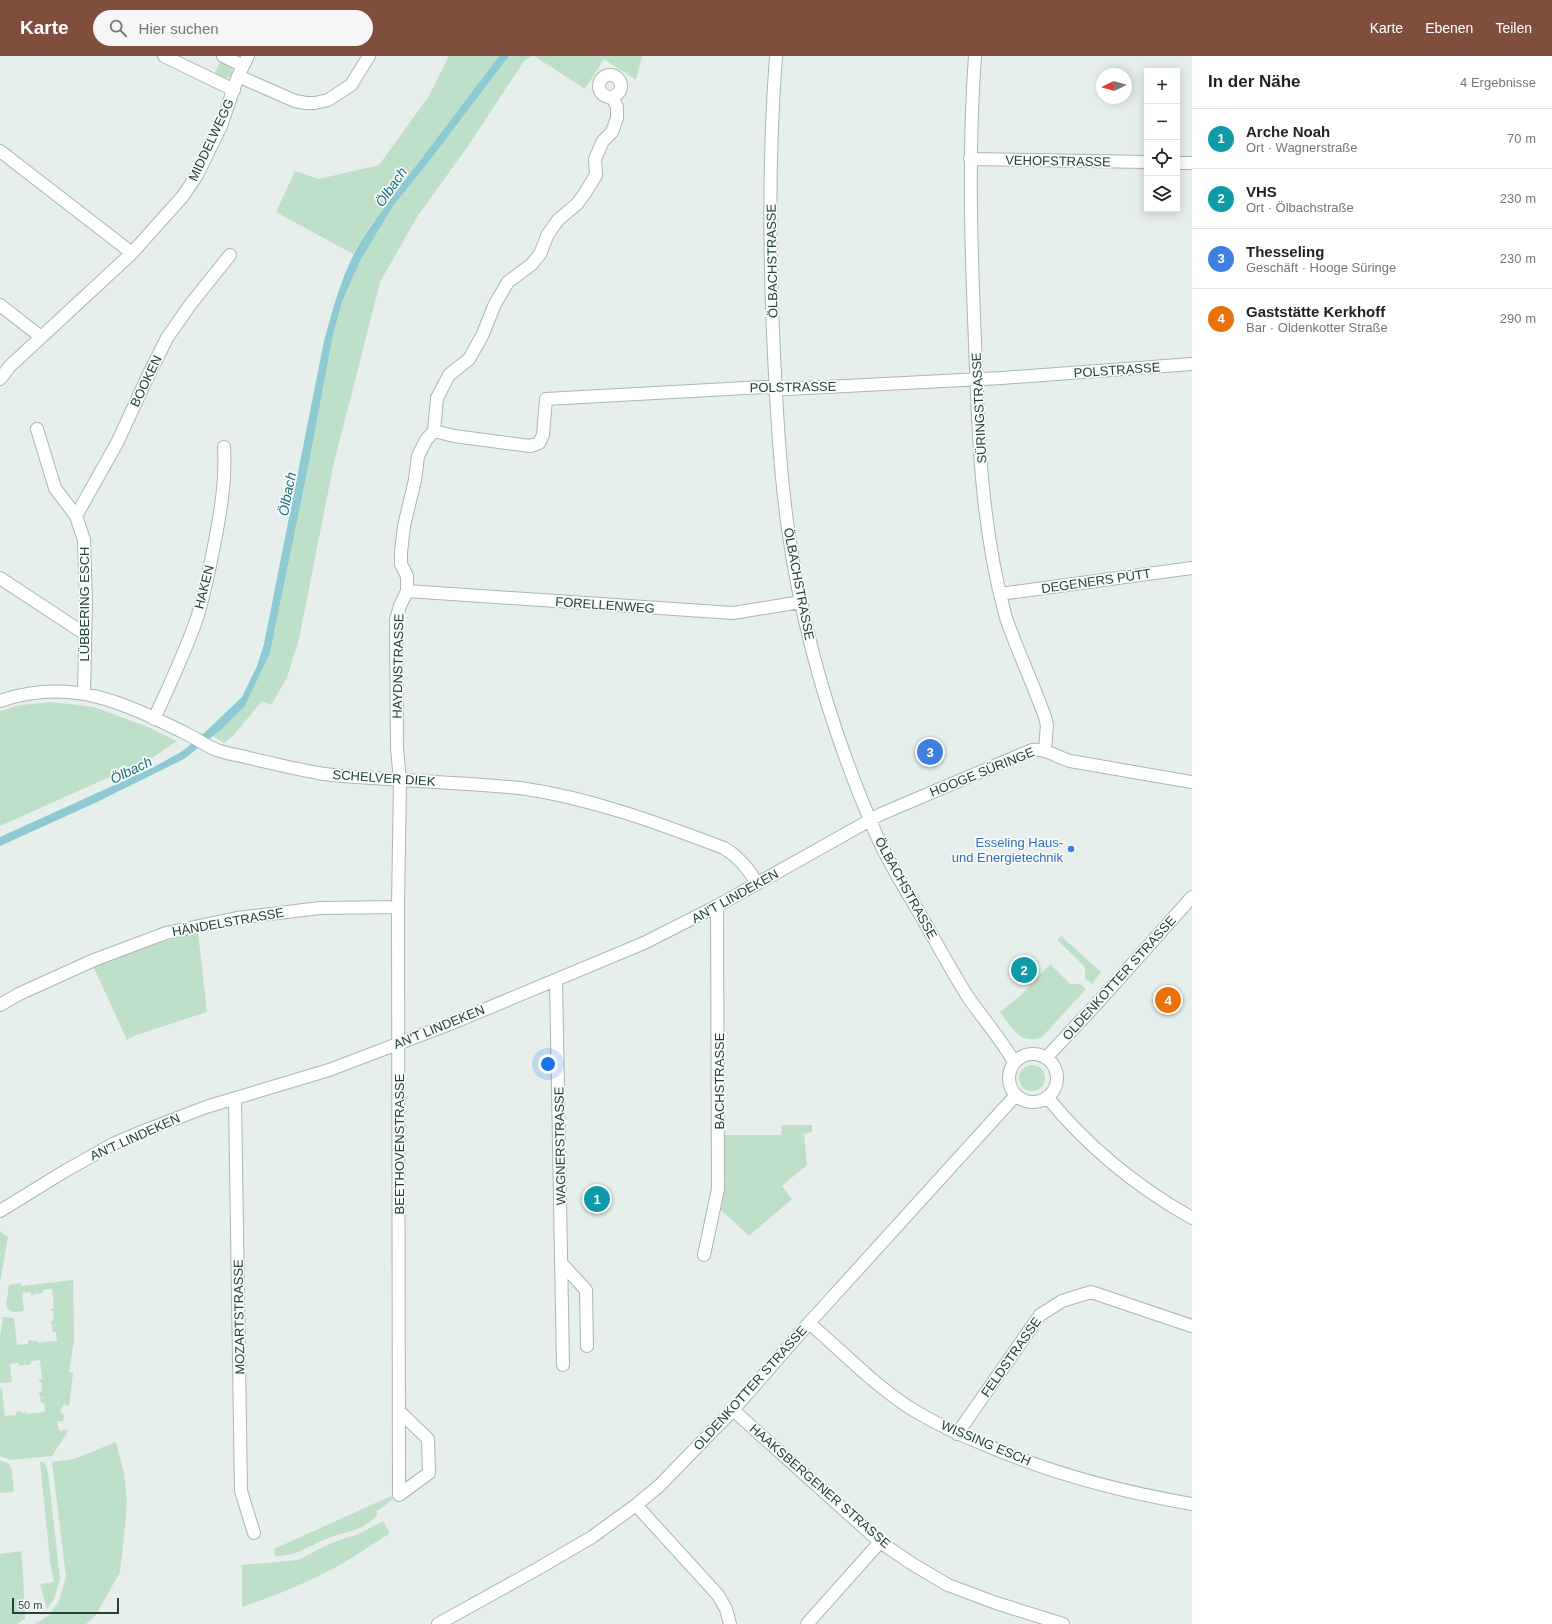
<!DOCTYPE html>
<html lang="de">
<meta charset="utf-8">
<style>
body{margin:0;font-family:Helvetica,sans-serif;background:#f6f6f6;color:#222}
.controls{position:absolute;right:12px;top:12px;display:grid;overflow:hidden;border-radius:0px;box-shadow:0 2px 10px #0003}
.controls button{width:36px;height:36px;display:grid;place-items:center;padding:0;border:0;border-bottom:1px solid #e0e0e0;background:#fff;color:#222;font:20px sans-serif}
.compass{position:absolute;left:1096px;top:12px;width:36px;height:36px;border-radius:50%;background:#fff;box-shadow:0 2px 10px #0003;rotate:265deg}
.scale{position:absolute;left:12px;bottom:10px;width:107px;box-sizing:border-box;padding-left:4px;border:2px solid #24423a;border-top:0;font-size:11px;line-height:14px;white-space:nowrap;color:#24423a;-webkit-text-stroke:3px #f7fbf9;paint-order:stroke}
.you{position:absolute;left:548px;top:1008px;width:14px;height:14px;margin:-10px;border:3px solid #fff;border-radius:50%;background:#1a73e8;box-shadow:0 0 0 6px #1a73e833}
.badge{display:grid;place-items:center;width:26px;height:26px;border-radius:50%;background:#804e3d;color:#fff;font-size:13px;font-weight:700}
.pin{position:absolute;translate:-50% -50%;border:2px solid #fff;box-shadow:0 1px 4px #0006}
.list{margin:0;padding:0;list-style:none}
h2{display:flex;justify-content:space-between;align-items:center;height:52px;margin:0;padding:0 16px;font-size:17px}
h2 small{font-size:13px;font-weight:400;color:#767676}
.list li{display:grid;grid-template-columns:26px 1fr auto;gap:12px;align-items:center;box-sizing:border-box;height:60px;padding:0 16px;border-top:1px solid #e0e0e0}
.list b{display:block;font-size:15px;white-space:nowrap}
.list p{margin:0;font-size:13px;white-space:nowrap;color:#767676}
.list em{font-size:13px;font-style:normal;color:#767676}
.icon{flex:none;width:22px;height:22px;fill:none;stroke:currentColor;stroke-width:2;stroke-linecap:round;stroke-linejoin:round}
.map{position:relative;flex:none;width:1192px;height:1568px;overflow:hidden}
header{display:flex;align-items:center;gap:24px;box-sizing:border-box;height:56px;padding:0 20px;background:#804e3d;color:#fff}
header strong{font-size:19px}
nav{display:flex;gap:22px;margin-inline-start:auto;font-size:14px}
.search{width:280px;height:36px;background:#f6f6f6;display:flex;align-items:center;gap:10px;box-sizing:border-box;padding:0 14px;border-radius:22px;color:#767676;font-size:15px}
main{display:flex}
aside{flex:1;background:#fff}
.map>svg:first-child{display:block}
.green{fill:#bfe0c8}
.water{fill:#8ec9d4}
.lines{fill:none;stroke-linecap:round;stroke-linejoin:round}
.minor-casing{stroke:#a8b8b2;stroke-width:14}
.minor{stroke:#fff;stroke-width:12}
.shop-dot{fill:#3f7fe0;stroke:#f7fbf9;stroke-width:1.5}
.labels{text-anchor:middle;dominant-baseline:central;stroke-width:3.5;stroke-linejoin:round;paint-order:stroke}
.street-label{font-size:13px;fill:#24423a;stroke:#f7fbf9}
.shop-label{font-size:13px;fill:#366cbe;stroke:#f7fbf9;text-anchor:end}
.water-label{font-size:14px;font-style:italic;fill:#1c6f80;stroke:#f7fbf9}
</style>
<header>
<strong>Karte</strong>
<div class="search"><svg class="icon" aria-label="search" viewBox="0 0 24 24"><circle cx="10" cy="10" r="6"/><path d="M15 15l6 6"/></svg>Hier suchen</div>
<nav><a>Karte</a><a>Ebenen</a><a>Teilen</a></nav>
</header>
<main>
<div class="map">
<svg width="1192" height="1568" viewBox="0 0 1192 1568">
<rect width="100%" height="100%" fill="#e6efeb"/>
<path class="green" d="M449,0H499L384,152L370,170L353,198L276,156L295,115L319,123L379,109L429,40Z
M509,0H533L524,5L468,90L417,161L380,226L333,411L299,583L287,622L271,649L262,645L234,679L224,687L213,680L245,650L270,597L309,407L333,279L342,246L360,205L393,150L427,108Z
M534,0H642L636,24L604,3L585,33Z
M220,6L231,11L232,16L230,21L225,22L215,17Z
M51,646L94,651L148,671L177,685L152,702L0,770V655L21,649Z
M198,876L207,956L136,979L127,984L93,910L142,892Z
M1061,880L1101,916L1092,928L1085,922V911L1057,884Z
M1050,908L1070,928H1080L1086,933L1041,982C1019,988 1012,972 1000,956L1020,940Z
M1019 1022a13 13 0 1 1 26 0a13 13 0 1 1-26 0Z
M782,1069H812V1076L804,1078L807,1109L782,1130L792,1143L749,1180L721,1154L724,1136V1079H781Z
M0,1175L8,1181L0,1226Z
M73,1224L74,1284L69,1316L73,1317L69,1350L64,1348L60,1355L64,1359L63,1365L57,1366L60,1375L66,1373L68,1375L52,1400L11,1404L0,1400V1332L2,1333L5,1360L16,1359V1356L21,1355L22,1358L23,1356H25L26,1358L45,1356L44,1347H41L40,1342L45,1341H40L39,1336L42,1335L41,1326H39V1324L42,1323L40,1304L31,1305V1308L26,1309L24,1304L25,1309L19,1310V1307L10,1308L12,1326L0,1327V1280L3,1261L14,1262L17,1289L28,1288V1285L33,1284L34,1287V1285H37L38,1287L57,1285L56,1276H53L52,1271L57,1269L52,1270L51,1265L54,1264L53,1255H51V1253L54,1252L52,1233L43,1234V1237L38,1238L36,1233L37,1238L31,1239V1236L22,1237L24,1255C15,1256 12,1258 6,1250L9,1229L21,1227V1230Z
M116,1386L124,1417L127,1446L124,1482L120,1516L96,1559L86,1568H34L48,1560L59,1545L66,1521L52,1406L74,1403Z
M0,1404L9,1408L12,1415L14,1436L0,1437Z
M40,1406H44L48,1416L60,1523L54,1543L47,1553L40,1528L54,1526L50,1505Z
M391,1440L392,1444L376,1456L378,1458C361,1476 352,1474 331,1481C311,1488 297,1501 275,1500L274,1493Z
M383,1465L390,1477C374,1487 359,1498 343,1507C312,1525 277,1539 242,1551V1509L298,1504L331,1487L359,1478Z
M21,1495L23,1516L25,1563L17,1568H0V1498Z"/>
<path class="water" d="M499,0H509L427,108L393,150L360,205L342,246L333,279L309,407L270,597L245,650L224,671L184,703L97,746L0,790V781L152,712L181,696L200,681L242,641L257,610L264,588L324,285C332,256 340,225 354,198C362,182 373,167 384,152Z"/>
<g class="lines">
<defs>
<path id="minor" d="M164,0L234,34
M223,0L243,10
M776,0C769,92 769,184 773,277C776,342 779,408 788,473C802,572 831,672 870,764C883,797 902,828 920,858C936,886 951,914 968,941C983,963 1001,983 1014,1006
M975,0C968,96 971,191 975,286C978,376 981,470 1005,558C1007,567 1012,577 1015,586C1025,611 1036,636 1045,661L1047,669L1045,694
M599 30a11 11 0 1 1 22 0a11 11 0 1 1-22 0Z
M238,20L295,45L306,47H315L328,44L351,29L369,0
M0,95L132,197
M970,103L1147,106
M1177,107H1192
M0,249L41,281
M0,323L10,310L132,197L183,140L197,119L221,70L238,20L248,0
M37,373L55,432L76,460L84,484L86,546L84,637
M434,375L454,380L530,390L539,387L543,379L546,343L764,331L787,333L1002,322L1192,308
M76,460L117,387L148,320L167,282L190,249L230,199
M0,522L85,578
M407,535L733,557L801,546
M1000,538L1192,512
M0,645C71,621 122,646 185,677C196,682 206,690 217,694C227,698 239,699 249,702C272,707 295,713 318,717C340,721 364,721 387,723C431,726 476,728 520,732C591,742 658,767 724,792C739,801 749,813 757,828
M154,663C169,630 185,597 197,562C205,537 210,510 215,485C221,453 226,423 224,391
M556,924L563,1309
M0,949L19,938L94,904L166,877L237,862L320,852L398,851
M1009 1022a24 24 0 1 1 48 0a24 24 0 1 1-48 0Z
M1046,1002L1101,943L1192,841
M1047,1041C1087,1090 1137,1131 1192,1162
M235,1043L241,1435L254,1477
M0,1155L65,1115L113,1088L141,1076L206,1051L329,1014L450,968L644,887L717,850L881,758L1032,694C1046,692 1056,701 1070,705L1192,726
M704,1199L718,1133L717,850
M562,1208L586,1234L587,1290
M809,1267C842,1295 871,1326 907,1350C932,1366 960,1379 988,1390C1053,1418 1122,1436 1192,1448
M733,1354L880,1486L914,1509L948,1529L996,1547L1063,1568
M957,1378L1040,1259L1062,1245L1091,1236L1192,1270
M399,1439L398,851L400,724L397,692L396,564L400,550L407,535V520L401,508V496L404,470L415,424L418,400L426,384L434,375L437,342L449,319L469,303L482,280L495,248L508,226L532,208L540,198L548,178L558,164L577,148L585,137L596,119L595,103L603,85L612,76L617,62V51L612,41
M399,1439L429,1417L428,1383L399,1355
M636,1449L718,1539L726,1553L730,1568
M438,1568L539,1512L592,1481L636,1449L659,1430L733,1354L809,1267L1016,1039
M807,1568L880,1486"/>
</defs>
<use href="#minor" class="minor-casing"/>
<use href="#minor" class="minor"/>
</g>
<circle class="shop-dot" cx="1071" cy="793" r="4"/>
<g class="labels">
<g class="street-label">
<text transform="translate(211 84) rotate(-65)">MIDDELWEGG</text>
<text transform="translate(1058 105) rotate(1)">VEHOFSTRASSE</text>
<text transform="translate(772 205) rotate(-91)">ÖLBACHSTRASSE</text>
<text transform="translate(1117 314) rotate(-4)">POLSTRASSE</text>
<text transform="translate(146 325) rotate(-64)">BOOKEN</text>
<text transform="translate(793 331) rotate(-1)">POLSTRASSE</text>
<text transform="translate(979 352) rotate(-93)">SÜRINGSTRASSE</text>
<text transform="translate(1096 525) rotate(-8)">DEGENERS PÜTT</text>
<text transform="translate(799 528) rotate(79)">ÖLBACHSTRASSE</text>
<text transform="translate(204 531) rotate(-76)">HAKEN</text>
<text transform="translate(84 548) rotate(-90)">LÜBBERING ESCH</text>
<text transform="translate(605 549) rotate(4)">FORELLENWEG</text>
<text transform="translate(398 610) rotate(-89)">HAYDNSTRASSE</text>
<text transform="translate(982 716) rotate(-22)">HOOGE SÜRINGE</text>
<text transform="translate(384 722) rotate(4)">SCHELVER DIEK</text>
<text transform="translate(906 832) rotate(61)">ÖLBACHSTRASSE</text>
<text transform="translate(735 840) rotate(-29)">AN'T LINDEKEN</text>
<text transform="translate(228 866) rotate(-10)">HÄNDELSTRASSE</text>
<text transform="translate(1119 922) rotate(-48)">OLDENKOTTER STRASSE</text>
<text transform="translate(439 971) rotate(-22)">AN'T LINDEKEN</text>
<text transform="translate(719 1025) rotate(-90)">BACHSTRASSE</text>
<text transform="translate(135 1081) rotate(-24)">AN'T LINDEKEN</text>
<text transform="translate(399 1088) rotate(-90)">BEETHOVENSTRASSE</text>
<text transform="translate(560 1090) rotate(-91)">WAGNERSTRASSE</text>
<text transform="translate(239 1261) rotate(-91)">MOZARTSTRASSE</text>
<text transform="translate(1011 1301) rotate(-55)">FELDSTRASSE</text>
<text transform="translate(750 1332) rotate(-48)">OLDENKOTTER STRASSE</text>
<text transform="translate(986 1387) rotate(23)">WISSING ESCH</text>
<text transform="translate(820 1430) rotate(41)">HAAKSBERGENER STRASSE</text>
</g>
<g class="shop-label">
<text x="1063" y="786">Esseling Haus-<tspan x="1063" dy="15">und Energietechnik</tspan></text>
</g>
<g class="water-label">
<text transform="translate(391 131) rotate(-55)">Ölbach</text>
<text transform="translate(287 438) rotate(-79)">Ölbach</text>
<text transform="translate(131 714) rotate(-26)">Ölbach</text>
</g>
</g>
</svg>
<div class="controls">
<button>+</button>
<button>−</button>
<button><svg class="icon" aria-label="locate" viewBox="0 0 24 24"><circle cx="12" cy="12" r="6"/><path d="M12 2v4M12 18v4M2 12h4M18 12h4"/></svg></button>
<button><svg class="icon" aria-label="layers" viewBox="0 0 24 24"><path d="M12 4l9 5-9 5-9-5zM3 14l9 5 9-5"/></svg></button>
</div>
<svg class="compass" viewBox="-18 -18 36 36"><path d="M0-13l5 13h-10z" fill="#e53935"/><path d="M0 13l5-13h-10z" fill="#767676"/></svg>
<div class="scale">50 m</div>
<div class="you"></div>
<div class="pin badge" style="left:597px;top:1143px;background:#0f9aa8">1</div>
<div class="pin badge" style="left:1024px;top:914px;background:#0f9aa8">2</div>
<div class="pin badge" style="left:930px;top:696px;background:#3f7fe0">3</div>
<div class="pin badge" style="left:1168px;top:944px;background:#e8710a">4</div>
</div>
<aside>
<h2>In der Nähe<small>4 Ergebnisse</small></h2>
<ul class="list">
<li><span class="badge" style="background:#0f9aa8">1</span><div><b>Arche Noah</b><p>Ort · Wagnerstraße</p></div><em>70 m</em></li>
<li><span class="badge" style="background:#0f9aa8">2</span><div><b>VHS</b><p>Ort · Ölbachstraße</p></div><em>230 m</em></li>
<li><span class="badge" style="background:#3f7fe0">3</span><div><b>Thesseling</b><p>Geschäft · Hooge Süringe</p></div><em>230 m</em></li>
<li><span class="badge" style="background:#e8710a">4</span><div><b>Gaststätte Kerkhoff</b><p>Bar · Oldenkotter Straße</p></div><em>290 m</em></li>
</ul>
</aside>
</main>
